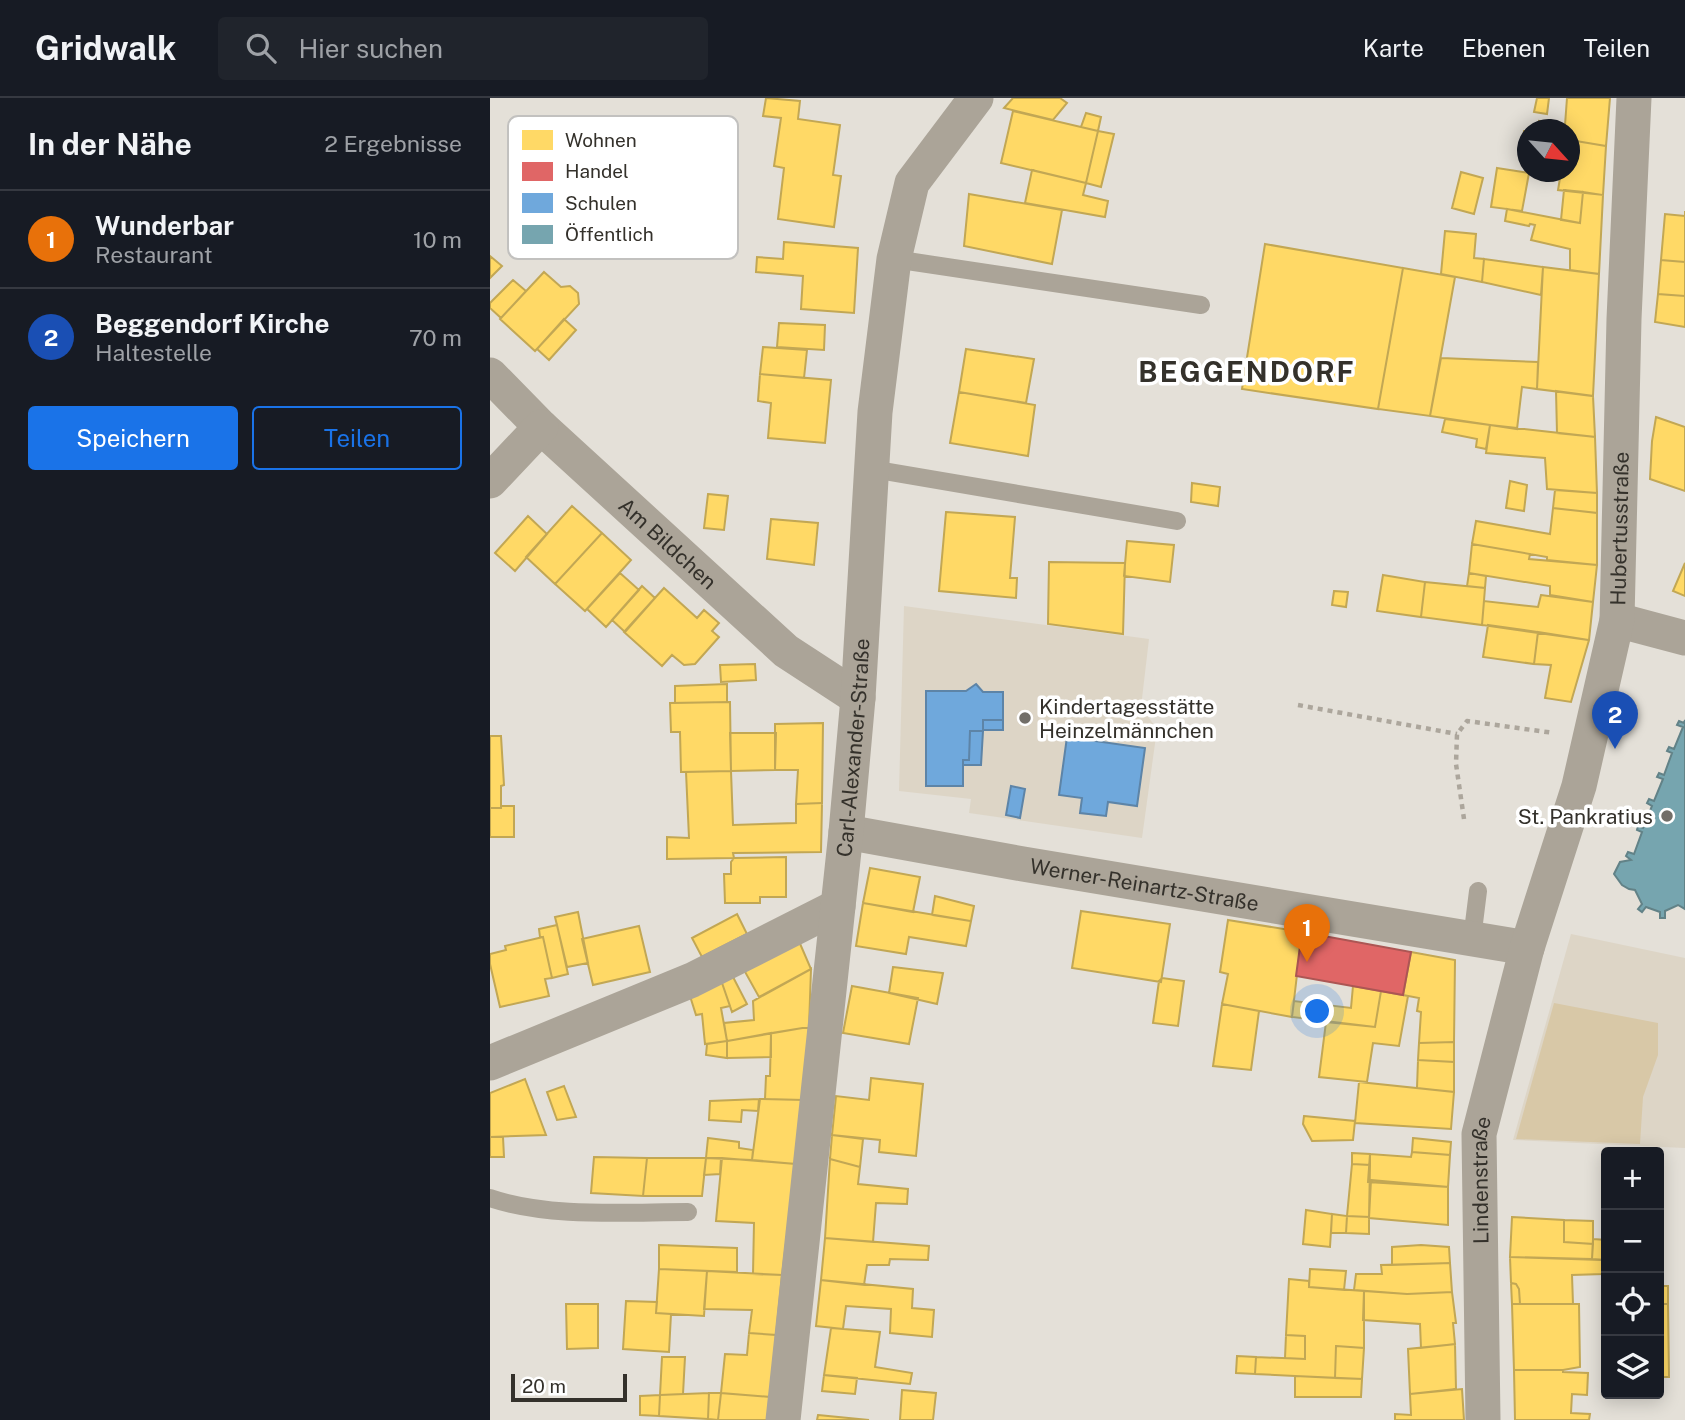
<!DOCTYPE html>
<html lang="de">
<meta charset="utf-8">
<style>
body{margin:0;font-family:"Public Sans",sans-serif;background:#20242c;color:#f1f3f6}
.controls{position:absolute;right:21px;bottom:21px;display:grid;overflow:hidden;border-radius:7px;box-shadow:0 4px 18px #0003}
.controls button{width:63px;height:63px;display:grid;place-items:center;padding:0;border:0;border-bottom:2px solid #363941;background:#171b24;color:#f1f3f6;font:35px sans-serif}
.compass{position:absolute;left:1027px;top:21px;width:63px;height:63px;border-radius:50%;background:#171b24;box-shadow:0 4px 18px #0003;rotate:117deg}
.scale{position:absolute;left:21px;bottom:18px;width:116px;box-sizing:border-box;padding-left:7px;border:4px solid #34312b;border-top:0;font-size:19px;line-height:24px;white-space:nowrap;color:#34312b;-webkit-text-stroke:5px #fff;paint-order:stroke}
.you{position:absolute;left:828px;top:914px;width:24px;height:24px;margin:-18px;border:5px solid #fff;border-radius:50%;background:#1a73e8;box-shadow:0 0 0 10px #1a73e833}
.badge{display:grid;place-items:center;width:46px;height:46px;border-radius:50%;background:#1a73e8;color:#fff;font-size:23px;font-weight:700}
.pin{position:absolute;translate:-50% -58px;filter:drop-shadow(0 2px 4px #0008)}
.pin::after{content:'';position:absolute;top:37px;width:24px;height:21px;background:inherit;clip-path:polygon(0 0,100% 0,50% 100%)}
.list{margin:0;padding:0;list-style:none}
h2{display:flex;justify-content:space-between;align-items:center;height:91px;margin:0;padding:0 28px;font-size:30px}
h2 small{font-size:23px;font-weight:400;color:#9ea1a6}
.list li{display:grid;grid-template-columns:46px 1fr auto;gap:21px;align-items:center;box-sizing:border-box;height:98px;padding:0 28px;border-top:2px solid #363941}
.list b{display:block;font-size:26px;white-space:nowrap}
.list p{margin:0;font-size:23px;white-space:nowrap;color:#9ea1a6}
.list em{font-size:23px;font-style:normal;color:#9ea1a6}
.actions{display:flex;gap:14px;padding:21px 28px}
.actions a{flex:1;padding:16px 0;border:2px solid #1a73e8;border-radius:7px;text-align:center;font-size:24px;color:#1a73e8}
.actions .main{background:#1a73e8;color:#fff}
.icon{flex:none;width:38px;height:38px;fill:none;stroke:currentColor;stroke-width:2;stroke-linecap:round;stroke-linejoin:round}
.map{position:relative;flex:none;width:1195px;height:1322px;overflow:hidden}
header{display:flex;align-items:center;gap:42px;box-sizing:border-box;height:98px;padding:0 35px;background:#171b24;border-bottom:2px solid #363941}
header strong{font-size:33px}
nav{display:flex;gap:38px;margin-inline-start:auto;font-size:24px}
.search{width:490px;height:63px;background:#20242c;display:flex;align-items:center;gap:18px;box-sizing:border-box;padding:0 24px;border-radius:7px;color:#9ea1a6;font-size:26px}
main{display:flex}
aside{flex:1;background:#171b24}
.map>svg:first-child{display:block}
.built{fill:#ddd5c6}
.green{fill:#d8c8a7}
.homes{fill:#ffd966;stroke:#c2a754;stroke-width:2}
.shops{fill:#e06666;stroke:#ac5654;stroke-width:2}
.schools{fill:#6fa8dc;stroke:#5d84a7;stroke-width:2}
.public{fill:#76a5af;stroke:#628287;stroke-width:2}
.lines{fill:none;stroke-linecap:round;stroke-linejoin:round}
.path{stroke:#aca69c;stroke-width:4.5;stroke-dasharray:5 5;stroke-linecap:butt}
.lane{stroke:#aba498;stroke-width:18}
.street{stroke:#aba498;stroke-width:35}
.poi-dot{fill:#726e68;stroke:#fff;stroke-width:2.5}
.labels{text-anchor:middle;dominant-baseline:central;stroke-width:7;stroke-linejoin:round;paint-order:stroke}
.street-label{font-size:21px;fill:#34312b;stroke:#fff}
.poi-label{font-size:21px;fill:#34312b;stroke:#fff;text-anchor:start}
.district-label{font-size:28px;font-weight:bold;letter-spacing:2px;fill:#34312b;stroke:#fff}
.key{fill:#fff;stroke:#c2c1bf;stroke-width:2}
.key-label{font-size:19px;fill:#34312b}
</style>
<header>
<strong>Gridwalk</strong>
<div class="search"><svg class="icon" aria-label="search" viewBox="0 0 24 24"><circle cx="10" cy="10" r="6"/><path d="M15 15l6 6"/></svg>Hier suchen</div>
<nav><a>Karte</a><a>Ebenen</a><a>Teilen</a></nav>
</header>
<main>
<aside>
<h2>In der Nähe<small>2 Ergebnisse</small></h2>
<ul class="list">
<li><span class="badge" style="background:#e8710a">1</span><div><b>Wunderbar</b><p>Restaurant</p></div><em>10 m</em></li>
<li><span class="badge" style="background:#1a4fb4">2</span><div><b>Beggendorf Kirche</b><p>Haltestelle</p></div><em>70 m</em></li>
</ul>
<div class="actions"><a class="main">Speichern</a><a>Teilen</a></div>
</aside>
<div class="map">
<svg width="1195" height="1322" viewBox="0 0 1195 1322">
<rect width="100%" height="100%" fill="#e4e0d8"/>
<path class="built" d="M414,508L659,541L651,609L667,631L652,740L479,715L481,701L409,693Z
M1081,836L1195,860V1050L1023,1042Z"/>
<path class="green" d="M1064,905L1168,925V957L1153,999L1150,1046L1026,1041Z"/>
<path class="homes" d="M276,0L310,3L308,21L350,27L343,77L351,78L344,129L288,121L294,70L284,68L291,20L273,18Z
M523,0H570L577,5L563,22L514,10Z
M1047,0H1059L1057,16L1044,14Z
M1077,0H1120L1116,48L1080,42V32H1047L1049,23L1075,27Z
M523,13L608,33L596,85L511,65Z
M596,15L611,19L608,33L591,29Z
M608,33L624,36L611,89L596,85Z
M1034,33H1038V62L1031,61Z
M1080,42L1116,48L1113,97L1068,92L1071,74H1080Z
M1007,70L1039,75L1032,113L1001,109Z
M542,72L596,85L593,97L618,103L615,119L535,105Z
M971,74L993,80L984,116L962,110Z
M1074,92L1093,94L1090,125L1071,122Z
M1093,94L1113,97L1109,176L1080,172V151L1041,142L1045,127L1040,126L1039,128L1015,123L1017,111L1090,125Z
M479,96L572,112L562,166L474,148Z
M1195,113V164L1171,162L1175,116L1195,118Z
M955,133L986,136L984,160L994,161L992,184L951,176Z
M294,144L368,150L364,215L311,211L313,178L266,174L267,159L293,161Z
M775,146L913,170L888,311L752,291Z
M0,158L12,168L0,180Z
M994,161L1053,169L1051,197L992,184Z
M1171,162L1195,164V198L1168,196Z
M1053,169L1109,176L1103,298L1047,291Z
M913,170L965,179L940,318L888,311Z
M54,174L71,189L80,188L88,195L89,206L45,253L10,221Z
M23,182L36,193L11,220L0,210V205Z
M1168,196L1195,198V229L1165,224Z
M74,221L86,232L59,262L47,251Z
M289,225L335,227L334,252L287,249Z
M273,249L317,252L314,280L270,276Z
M476,251L544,261L536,305L469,294Z
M951,260L1048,264L1047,291L1032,289L1027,331L940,318Z
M270,276L341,282L335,345L278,340L281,305L268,303Z
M1066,293L1103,298L1105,339L1067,335Z
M469,294L545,307L538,358L460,345Z
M1166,319L1195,329V393L1160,381L1162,343Z
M955,321L1000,327L996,351L986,349L987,341L952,334Z
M1000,327L1105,339L1107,395L1057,391L1055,360L996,355Z
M1020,383L1037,387L1034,413L1016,410Z
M702,385L730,389L728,408L701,404Z
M1065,392L1107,395V415L1063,410Z
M218,396L238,398L234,432L214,430Z
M82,408L112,435L65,486L36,459Z
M1063,410L1107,415V467L1057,462V459L982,446L986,423L1060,436Z
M456,414L525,419L520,480H527L526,500L449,493Z
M38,418L57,436L25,473L5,455Z
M281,421L328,425L324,467L277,461Z
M112,435L141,462L95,513L65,486Z
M637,443L684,447L680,484L634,478Z
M982,446L1040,456L1039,461L1107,467L1103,504L1060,497V488L979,475Z
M559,464L635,465L633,536L558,526Z
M1195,465V498L1183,493Z
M130,475L149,492L116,529L97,511Z
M979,475L996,478L995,490L977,488Z
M893,477L935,484L931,519L887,513Z
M935,484L995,490L992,527L931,519Z
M152,488L165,500L135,534L122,522Z
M174,490L207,520L214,512L229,525L222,533L229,539L205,566L194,567L182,557L172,568L134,534Z
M844,493L858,494L856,509L842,507Z
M1051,497L1103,504L1099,542L992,527L994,503L1048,509Z
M998,527L1048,534L1044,566L993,559Z
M1048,534L1099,542L1081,604L1055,600L1061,567L1044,566Z
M265,566L266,582L231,584L230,567Z
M237,586V604L185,605V588Z
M240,604L241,673L191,674L190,634H181L180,605Z
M333,625L332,705L306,706L308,672H285V626Z
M240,635H286L285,672L241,673Z
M0,638H11L14,687L11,688V710H0Z
M241,673L243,727L306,725V706L332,705L331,754L243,755L244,760L177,761V739L199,740L196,674Z
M11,708H24V739H0V710H11Z
M296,759V799H270V805H235L234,776H241V764L244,760Z
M380,770L430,779L423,814L373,805Z
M445,798L484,808L481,823L442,817Z
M373,805L481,823L476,848L419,839L416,856L366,848Z
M591,813L680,826L671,884L582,870Z
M88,814L98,865L77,869L65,819Z
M247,816L257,836L212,859L202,840Z
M738,822L812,834L802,919L732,906L738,876L730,874Z
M67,827L78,876L62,880L53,839H50L49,831Z
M149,828L160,874L103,887L92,841Z
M53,839L62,880L55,881L59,898L10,909L0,866V856L16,852L15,848Z
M308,841L321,871L269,899L254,872Z
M921,854L965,862L964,944L929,945L931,914L927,913L929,900L913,897Z
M403,869L453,875L447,906L399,895Z
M321,871L319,929L237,943L234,925L264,922L263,903Z
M242,877L257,906L242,914L231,882Z
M672,880L694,883L688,928L663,925L669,883Z
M231,882L240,908L231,910L237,943L215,946L212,916L206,917L200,898Z
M362,888L428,900L419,946L353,935Z
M863,888L891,893L885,929L802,919L804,903L861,910Z
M891,893L918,898L909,948L883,945L877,984L829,979L836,924L885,929Z
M732,906L769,913L761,972L723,968Z
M319,929L314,1002L275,1001L276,978H280L281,935Z
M281,935V959L237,960V943Z
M237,943V960L216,957L217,946Z
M964,944V964L928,962L929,945Z
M928,962L964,964V994L927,990Z
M381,980L433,986L426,1058L389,1054L390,1042L342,1037L346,998L379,1002Z
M35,981L56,1037L0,1039V995Z
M869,984L964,994L961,1031L865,1025Z
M74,988L86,1019L67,1022L57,994Z
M269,1001L268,1013L252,1012L251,1024L219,1022L220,1003Z
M270,1001L314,1002L306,1066L262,1062Z
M814,1018L865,1023L863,1042L822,1043L813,1026Z
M342,1037L373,1041L370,1069L340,1061Z
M0,1039H13L14,1059H0Z
M218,1040L249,1044V1050L263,1052L262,1062L216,1060Z
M923,1040L961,1044L960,1057L922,1054Z
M922,1054L960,1057L958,1089L878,1084L880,1056L921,1059Z
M862,1055L880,1056V1067L862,1066Z
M104,1059L157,1060L153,1098L101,1095Z
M157,1060H216L212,1098H153Z
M216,1060H231L230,1076L214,1077Z
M232,1060L306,1066L292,1177L263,1176L264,1125L226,1123Z
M340,1061L370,1069L368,1086L418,1091L417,1106L386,1105L383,1144L335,1140Z
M862,1066L880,1067L879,1119L857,1118Z
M881,1082L958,1089V1127L879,1120Z
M816,1112L842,1116L840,1149L813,1146Z
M842,1116L857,1118L856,1135H841Z
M857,1118L879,1119V1136L856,1135Z
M1022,1119L1074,1122V1144L1103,1146L1102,1161L1020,1159Z
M1074,1122L1103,1123V1146L1074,1144Z
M335,1140L439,1148L438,1162L400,1161L399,1167H377L374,1187L331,1182Z
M1103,1141L1116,1142V1162L1102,1161Z
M169,1147L247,1150V1174L169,1171Z
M931,1147L959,1149L960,1165L902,1167V1149Z
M1020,1159L1112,1162L1113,1176L1082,1177L1083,1206H1030L1029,1191L1026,1186L1021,1185Z
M960,1165L962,1194L917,1196L864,1192L866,1176H892L891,1167Z
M169,1171L217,1173L214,1218L166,1215Z
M820,1171L856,1173L854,1192L819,1189Z
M217,1173L292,1177L286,1237L259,1235L262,1212L214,1211Z
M799,1181L819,1183V1189L874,1193V1250L846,1248L845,1280L765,1276L766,1259L815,1261V1238L796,1237Z
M331,1182L423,1191L422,1210L444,1212L442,1239L400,1235L401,1211L356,1208L353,1231L326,1228Z
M1021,1185L1026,1186L1029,1191L1030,1206H1022Z
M1169,1188H1178V1206H1169Z
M874,1193L917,1196L962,1194L966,1225H963L965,1246L931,1250L930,1226L873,1222Z
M136,1203L167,1204L166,1215L181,1216L179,1254L133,1251Z
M76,1206H108V1250L77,1251Z
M1022,1206H1089L1090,1269L1073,1272H1024Z
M1169,1206H1178L1179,1279H1169Z
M341,1230L390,1234L385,1269L422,1275L420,1286L334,1277Z
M259,1235L286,1237L280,1299L231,1295L235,1256L257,1257Z
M796,1237L815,1238V1261L795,1260Z
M965,1246L966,1291L920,1296L918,1251Z
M846,1248L874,1250L872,1281L845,1280Z
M747,1258L766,1259L765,1276L746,1275Z
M172,1259H195L193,1296L170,1297Z
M1024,1272H1073V1274L1098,1275L1097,1297L1082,1296L1081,1315L1100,1316L1099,1322H1025Z
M334,1277L367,1280L365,1296L332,1293Z
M805,1278L872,1281L871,1299H805Z
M972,1291L974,1322H905V1316L921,1317L920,1296Z
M412,1292L446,1295L443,1322H410Z
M219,1295H231L228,1322L218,1321Z
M219,1295L218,1321L169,1318L170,1297Z
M231,1295L280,1299L277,1322H228Z
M170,1297L169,1318L150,1317V1298Z
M328,1317L379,1322H327Z"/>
<path class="shops" d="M812,834L921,854L913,897L806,878Z"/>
<path class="schools" d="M486,586L493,594H513V622H493V633H480L479,662H473V688H436V593H476Z
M493,622H513V632H493Z
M480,633H493L491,667H473V662H479Z
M577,639L655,650L647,708L618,704L616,718L590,715L592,700L569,697Z
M521,688L535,691L530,720L516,717Z"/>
<path class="public" d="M1195,622V811L1188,807L1175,813V820H1170V814L1156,809L1152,814L1148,811L1152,806L1145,792L1139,791L1132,787L1124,776L1130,764L1141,762L1136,758L1138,754L1144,756L1152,734L1147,732L1148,728L1153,730L1162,708L1157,705L1159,701L1164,703L1173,681L1167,679L1169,675L1174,677L1182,655L1177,653L1179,649L1184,651L1193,629L1187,627L1189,623L1194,625Z"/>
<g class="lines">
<path class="path" d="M808,607L967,636
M974,721L966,666L967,636L977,623L1064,635"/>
<path class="lane" d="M404,161L711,207
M382,371L687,423
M982,841L988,793
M0,1100C58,1120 136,1114 198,1114"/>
<g class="street">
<path id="s1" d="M0,277L51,329L296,553L368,600"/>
<path d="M0,383L51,329"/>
<path d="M1127,522L1195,540"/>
<path id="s2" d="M356,734L533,766L1037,850"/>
<path d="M0,965L202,882L348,808"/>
<path id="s3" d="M293,1322L356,734L368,600L385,314L404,161L422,85L486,0"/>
<path id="s4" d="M993,1322L989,1036L1037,850L1089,688L1127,522L1134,221L1144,0"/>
</g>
</g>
<g class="poi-dot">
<circle cx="535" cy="620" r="7"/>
<circle cx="1177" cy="718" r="7"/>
</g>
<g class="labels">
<g class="street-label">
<text stroke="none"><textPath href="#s4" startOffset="910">Hubertusstraße</textPath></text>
<text stroke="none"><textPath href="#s1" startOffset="245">Am Bildchen</textPath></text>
<text stroke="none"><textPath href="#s3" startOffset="676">Carl-Alexander-Straße</textPath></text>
<text stroke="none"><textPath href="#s2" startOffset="303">Werner-Reinartz-Straße</textPath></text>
<text stroke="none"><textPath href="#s4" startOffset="240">Lindenstraße</textPath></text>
</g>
<g class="poi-label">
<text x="549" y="608">Kindertagesstätte<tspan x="549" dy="24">Heinzelmännchen</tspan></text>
<text x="1163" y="718" text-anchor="end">St. Pankratius</text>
</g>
<g class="district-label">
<text x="757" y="273">BEGGENDORF</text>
</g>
</g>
<rect x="18" y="18" width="230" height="143" rx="10" class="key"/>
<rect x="32" y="32" width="31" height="20" fill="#ffd966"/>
<rect x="32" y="64" width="31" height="19" fill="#e06666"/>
<rect x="32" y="95" width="31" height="20" fill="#6fa8dc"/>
<rect x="32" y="127" width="31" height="19" fill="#76a5af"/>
<g class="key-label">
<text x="75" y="49">Wohnen</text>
<text x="75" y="80">Handel</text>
<text x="75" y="112">Schulen</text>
<text x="75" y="143">Öffentlich</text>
</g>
</svg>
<div class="controls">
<button>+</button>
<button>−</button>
<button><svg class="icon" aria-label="locate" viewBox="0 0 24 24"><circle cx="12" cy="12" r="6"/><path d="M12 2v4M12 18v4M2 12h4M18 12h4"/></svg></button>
<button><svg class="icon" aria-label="layers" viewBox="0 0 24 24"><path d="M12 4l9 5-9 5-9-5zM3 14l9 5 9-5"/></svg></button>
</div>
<svg class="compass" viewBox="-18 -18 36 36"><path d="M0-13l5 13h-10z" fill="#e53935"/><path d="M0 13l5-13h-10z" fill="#9ea1a6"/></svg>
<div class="scale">20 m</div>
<div class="you"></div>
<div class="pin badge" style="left:817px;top:864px;background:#e8710a">1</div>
<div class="pin badge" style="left:1125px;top:651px;background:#1a4fb4">2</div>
</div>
</main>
